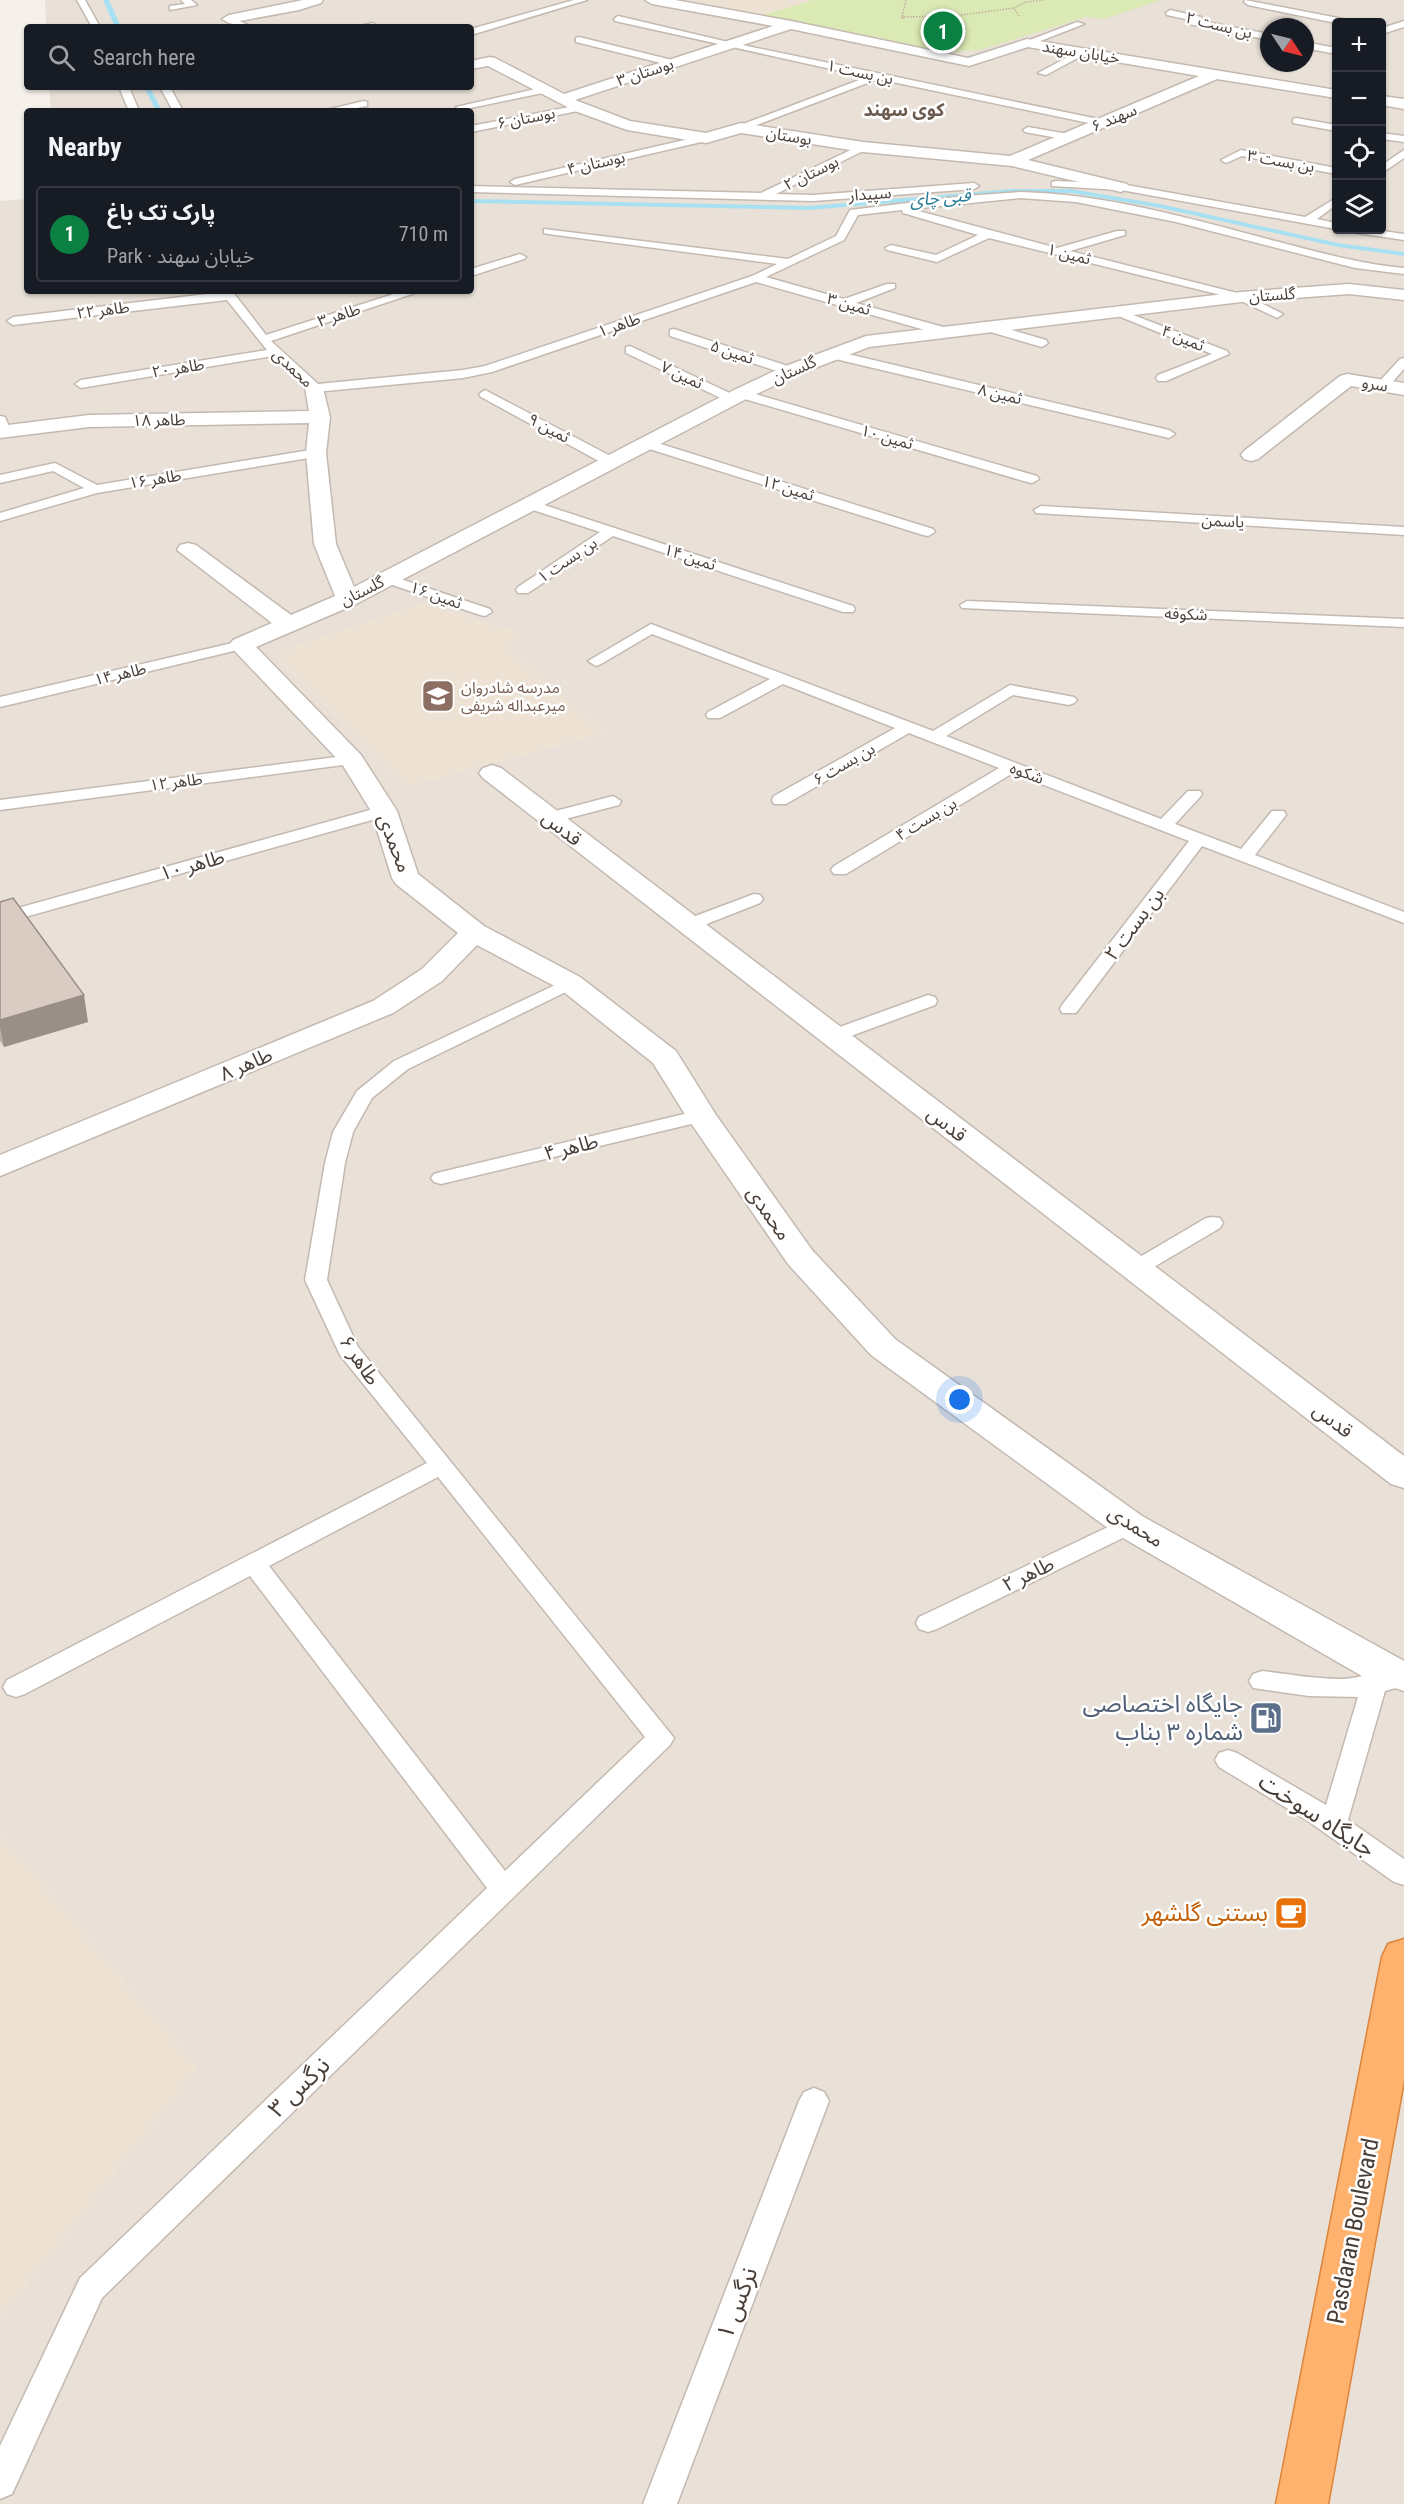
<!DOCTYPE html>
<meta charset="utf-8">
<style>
body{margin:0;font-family:"Roboto Condensed","Noto Sans Arabic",sans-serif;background:#242831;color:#f1f3f6}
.controls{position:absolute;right:18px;top:18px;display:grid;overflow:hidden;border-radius:6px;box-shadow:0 2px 4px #0004}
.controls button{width:54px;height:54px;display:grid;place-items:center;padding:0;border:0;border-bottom:2px solid #363941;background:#171b24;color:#f1f3f6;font:30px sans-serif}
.compass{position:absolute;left:1260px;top:18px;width:54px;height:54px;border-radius:50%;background:#171b24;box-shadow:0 2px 4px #0004;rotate:125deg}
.you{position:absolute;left:960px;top:1400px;width:21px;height:21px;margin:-15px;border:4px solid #fff;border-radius:50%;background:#1a73e8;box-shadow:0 0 0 9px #1a73e833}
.badge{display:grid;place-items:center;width:39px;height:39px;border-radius:50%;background:#0b8043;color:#fff;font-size:20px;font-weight:700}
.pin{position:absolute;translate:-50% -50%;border:3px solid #fff;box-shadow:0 2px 6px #0006}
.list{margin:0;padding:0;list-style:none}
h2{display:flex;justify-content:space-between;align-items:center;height:78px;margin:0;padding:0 24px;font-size:26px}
h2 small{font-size:20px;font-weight:400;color:#9ea1a6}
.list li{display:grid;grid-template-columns:39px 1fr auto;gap:18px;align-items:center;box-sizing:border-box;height:96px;margin:0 12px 12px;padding:0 12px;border:2px solid #363941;border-radius:6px}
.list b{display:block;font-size:22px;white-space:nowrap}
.list p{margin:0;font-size:20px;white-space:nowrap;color:#9ea1a6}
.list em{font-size:20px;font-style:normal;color:#9ea1a6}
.icon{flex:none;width:33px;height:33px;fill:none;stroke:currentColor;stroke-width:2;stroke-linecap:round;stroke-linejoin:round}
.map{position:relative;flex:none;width:1404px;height:2504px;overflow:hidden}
.search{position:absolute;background:#171b24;box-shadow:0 2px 4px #0004;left:24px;top:24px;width:450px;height:66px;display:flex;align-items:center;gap:15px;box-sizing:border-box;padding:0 21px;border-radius:6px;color:#9ea1a6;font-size:22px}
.panel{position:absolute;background:#171b24;box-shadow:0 2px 4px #0004;left:24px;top:108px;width:450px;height:186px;border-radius:6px}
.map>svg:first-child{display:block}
.residential{fill:#e9e1d8;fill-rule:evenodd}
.education{fill:#eee2d4}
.green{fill:#dbe9b4}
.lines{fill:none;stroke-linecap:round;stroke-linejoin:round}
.stream{fill:#a7e1f1;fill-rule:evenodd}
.lane-casing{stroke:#c4b9b0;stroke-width:3}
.street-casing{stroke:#c4b9b0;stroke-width:3}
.highway-casing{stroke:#de843b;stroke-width:3}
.path{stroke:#c3af9e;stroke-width:1.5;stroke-dasharray:1.5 1.5;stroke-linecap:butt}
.lane{fill:#fff;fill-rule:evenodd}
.street{fill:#fff;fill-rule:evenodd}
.highway{fill:#feb26d;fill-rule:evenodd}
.wall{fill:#bbafa8}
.shaded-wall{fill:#998f88}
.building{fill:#daccc3;stroke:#998f88;stroke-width:1.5}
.labels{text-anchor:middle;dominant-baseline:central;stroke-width:5;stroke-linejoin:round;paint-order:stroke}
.far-street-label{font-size:16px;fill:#493f38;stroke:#fff}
.far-education-label{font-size:16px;fill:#785e54;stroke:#fff;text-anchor:start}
.far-quarter-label{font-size:18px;font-weight:bold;fill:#6c5b4f;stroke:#fff}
.far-water-label{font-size:18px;font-style:italic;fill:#2a7c96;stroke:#fff}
.street-label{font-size:20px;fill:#493f38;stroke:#fff}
.near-service-label{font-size:24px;fill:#4e5e75;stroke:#fff;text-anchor:end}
.near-street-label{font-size:24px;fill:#493f38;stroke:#fff}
.near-food-label{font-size:24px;fill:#c56008;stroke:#fff;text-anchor:end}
</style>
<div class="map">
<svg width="1404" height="2504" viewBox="0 0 1404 2504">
<rect width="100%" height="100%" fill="#f5f0ea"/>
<path class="residential" d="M45,0H1404V2504H0V201L27,199V291H471V111H51L49,87H471V27H46ZM1336,22H1382V230H1336ZM1269,27H1305V63H1269Z"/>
<path class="education" d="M691,0H813L760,16Z
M423,603L525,634L506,647L606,733L406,787L277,659L291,647Z
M0,1833L198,2068L0,2319Z"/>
<path class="green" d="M813,0H1161L1104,19L1086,17L980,50L955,52L932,50L800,22L760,16Z"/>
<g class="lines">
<path class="stream" d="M103,0H109L121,27H115Z
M144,87H150L162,111H156Z
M1013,189H1071L1160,204L1338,243L1404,252V256L1338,247L1160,208L1071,193H1013L809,210L471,203V199L809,206Z"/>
<defs>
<path id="lane" d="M77,0H85L100,27H92Z
M181,0H191L197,5L170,10V6L185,4Z
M574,0H587L471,35V29Z
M1245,0L1343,19L1347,22L1336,23L1248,5L1244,2Z
M1170,10L1201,17V21L1269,34V40L1189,24L1190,20L1167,15L1166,13Z
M229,16L248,25L249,27H238L226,21L225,19Z
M618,16L728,42L1103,120L1108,123L1103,126L878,79L741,131L736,128L738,126L867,77L615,21L614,19Z
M1404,21V27L1382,34V28Z
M1077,22L1084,24L1030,45L1022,43Z
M373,23L377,27H363L364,25Z
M579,37L676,61L678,63L673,66L576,42V38Z
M1305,42L1330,47L1336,45V51L1331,53L1305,48Z
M1081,50L1089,52L1046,75L1038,73Z
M119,87H129L139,111H129Z
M160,87H170L183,111H173Z
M544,87L549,90L547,92L461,110L456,107Z
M364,101L367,102V106L342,111H322Z
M580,105L583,106V110L471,132V126Z
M1296,118L1336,125V131L1293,123V119Z
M1028,127L1068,134L1073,137L1068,140L1025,132L1023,130Z
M1382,133L1404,136V142L1382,139Z
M706,135L710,136V140L515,185L510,182L515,179Z
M863,144L867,145V149L776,194L813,195L974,183L979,186L974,189L813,201L471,192V186L761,193Z
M1241,150L1336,168V174L1242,156L1226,163L1221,160Z
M1404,150V158L1382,173V165Z
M1056,181L1121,184L1305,217L1336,198V205L1317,219L1336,223V229L1121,190L1052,186V182Z
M1020,192C1107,194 1192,219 1275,241C1318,252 1360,264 1404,268V274L1355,268L1176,222L1076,202L1020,198L911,209L1057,248L1117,231H1125V235L1070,251L1245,295L1283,314L1277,318L1273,316L1237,299L989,238L937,262L887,250L885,248L891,245L936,255L978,235L903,213L902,210L858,215L844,240L766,277L844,299L887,284H895V288L856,303L947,328V334H939L756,282L492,372L463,378L315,392L311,391L273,356L81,388L75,384L81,380L267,350L227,300L13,325L7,321L13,317L232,291L266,335L403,291H421L271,341L318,384L463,370L485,366L752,276L777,264L548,234L544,233V229L788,259L836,236L850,210L965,196Z
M1352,230H1376L1404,234V240L1357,233Z
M520,254L526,257L524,259L471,276V269Z
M1115,308L1227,351L1229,354L1166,381H1158L1156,378L1158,375L1212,354L1111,313V309Z
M984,322L1046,340L1048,343L1042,347L980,329V323Z
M674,329L794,368L796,371L790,375L786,374L670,336V330Z
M630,346L736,396L737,391H745L1037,476L1039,479L1032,483L1027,482L738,397L737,402H729L626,353V347Z
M831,350L1169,430L1175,434L1169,438L827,357L825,354Z
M1404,358V369L1387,388H1379L1377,385L1379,382L1400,359Z
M485,390L618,460L620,463L618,466H608L481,397L479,394Z
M0,416L5,417L11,431L10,434L0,433Z
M648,440L933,529L935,532L928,536L923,535L643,447L642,444L643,441Z
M316,449L321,450L323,453L321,456L97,493L0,521V513L84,488L53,471L0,483V475L55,463L97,485Z
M532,501L853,606L855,609L853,612H843L613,536L528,593H518L516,590L518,587L600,532L527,508L525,505Z
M1041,506L1404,527V535L1036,513L1034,510Z
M386,574L490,609L492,612L485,616L480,615L381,581L379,578L381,575Z
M967,601L1404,619V627L962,608L960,605Z
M651,624L933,731L1010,685L1074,697L1077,700L1074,703L1069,705L1013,695L946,736L1161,819L1188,791H1200L1202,794L1200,797L1175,824L1241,849L1272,811H1284L1286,815L1255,855L1404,912V923L1202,846L1076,1013H1062L1060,1009L1062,1005L1189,841L1013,773L846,874H834L831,870L834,866L999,768L909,733L786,804H774L772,800L774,796L895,728L783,684L720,718H708L706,715L708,712L770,679L652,634L601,664L596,666L588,661Z
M241,641L246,642L248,645L246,648L0,707V697Z
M352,755L360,760L358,763L0,810V800Z
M613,796L621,801L619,805L550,823L542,818L544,814Z
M384,806L390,807L392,811L390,815L0,924V913Z
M754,894L760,895L763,899L760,903L694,929H682L679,925L682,921Z
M570,978L576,979L579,983L576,987L408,1069L372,1098L353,1132L345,1163L327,1280L358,1347L674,1738L670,1745L102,2298L12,2494L0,2499V2446L80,2278L487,1888L250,1576L25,1694L16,1697L7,1694L3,1687L7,1680L427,1463L340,1355L305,1280L325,1163L333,1132L357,1091L394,1061ZM438,1477L645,1737L505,1871L269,1566Z
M928,995L935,997L937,1001L935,1005L840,1040H826L824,1036L826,1032Z
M701,1110L708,1112L711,1116L708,1120L441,1184L434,1182L431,1178L434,1174L441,1172Z
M1213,1217L1220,1218L1223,1223L1220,1228L1142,1274L1135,1276L1128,1274L1124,1269L1128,1264L1206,1218Z
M1129,1517L1137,1519L1141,1525L1137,1531L937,1629L928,1632L919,1629L916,1623L919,1617Z
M1262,1671C1288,1674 1315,1679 1341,1679C1359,1679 1380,1669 1396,1674L1400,1681L1396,1688L1385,1691L1348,1820L1404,1859V1885L1394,1882L1308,1821L1219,1767L1215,1760L1219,1753L1228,1750L1237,1753L1326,1805L1358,1697L1309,1696L1253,1688L1249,1681L1253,1674Z
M814,2088L824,2092L829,2101L677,2504H643L799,2101L804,2092Z"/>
<path id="street" d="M303,0H323L321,3L299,10L229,23L222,19L229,15Z
M645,0H675L791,21L968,58L1027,39L1336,90V98L1217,79L1028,160L1127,184L1129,187L1121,192L1012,166L863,152L741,133L706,143L627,130L575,111L488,66L471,69V61L490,57L495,58L564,94L773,26L652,4ZM791,29L969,66L1028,47L1199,76L1010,156L863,142L741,123L706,133L630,121L575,100Z
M1382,96L1404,99V109L1382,105Z
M1349,284L1404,290V300L1349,294L1241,302L869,347L797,375L748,398L356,604L256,647L361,755L397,811L418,874L484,926L580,977L676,1051L716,1115L812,1250L895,1339L1142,1516L1404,1661V1691L1367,1679L1116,1534L871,1355L788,1264L686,1116L653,1063L560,989L477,945L442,981L393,1013L0,1176V1155L373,1001L422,969L458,933L396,884L392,878L371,811L342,764L229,645L233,640L272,623L177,550L180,545L188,543L196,545L291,615L335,596L314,544L306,453L309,423L89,427L0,438V426L89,415L309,411L305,388L308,384H322L330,417L326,453L336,544L354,587L734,390L783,367L866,336L1241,292Z
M1347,374L1404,383V395L1351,386L1258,459L1251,461L1244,459L1241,455L1244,451L1340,376Z
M492,765L501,768L1404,1456V1488L1391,1484L483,778L479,773L483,768Z"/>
<path id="highway" d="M1404,1939V2080L1328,2504H1276L1382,1957L1388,1944Z"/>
</defs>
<use href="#lane" class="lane-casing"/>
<use href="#street" class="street-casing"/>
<use href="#highway" class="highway-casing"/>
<path class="path" d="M1019,16L1014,8L1026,2L1044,0
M901,17L953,16L1014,8
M904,18L902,17L906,0"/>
<use href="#lane" class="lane"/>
<use href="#street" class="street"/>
<use href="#highway" class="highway"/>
</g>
<path class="wall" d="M0,902L88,1022L4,1047L0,1041Z"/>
<path class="shaded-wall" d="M84,995L88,1022L4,1047L0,1027V1020Z"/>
<path class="building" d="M13,898L84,995L0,1020V902Z"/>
<defs>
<symbol id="school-square" viewBox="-11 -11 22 22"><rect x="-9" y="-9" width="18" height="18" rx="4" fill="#8d6e63" stroke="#fff"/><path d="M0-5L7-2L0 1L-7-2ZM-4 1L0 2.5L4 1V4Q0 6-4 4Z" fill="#fff"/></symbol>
<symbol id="fuel-square" viewBox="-11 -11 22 22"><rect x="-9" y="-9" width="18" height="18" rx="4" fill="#5c6f8a" stroke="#fff"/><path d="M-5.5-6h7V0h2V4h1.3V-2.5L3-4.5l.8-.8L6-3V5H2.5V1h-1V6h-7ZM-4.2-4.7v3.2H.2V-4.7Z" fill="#fff"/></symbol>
<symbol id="cafe-square" viewBox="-11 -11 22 22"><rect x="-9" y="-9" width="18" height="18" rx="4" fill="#e8710a" stroke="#fff"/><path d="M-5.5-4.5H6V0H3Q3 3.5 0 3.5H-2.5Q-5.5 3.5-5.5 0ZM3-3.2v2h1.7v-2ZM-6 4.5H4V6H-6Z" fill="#fff"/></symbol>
</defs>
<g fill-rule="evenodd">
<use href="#school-square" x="419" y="677" width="38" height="38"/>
<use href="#fuel-square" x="1247" y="1699" width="38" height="38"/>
<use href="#cafe-square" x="1272" y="1894" width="38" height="38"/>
</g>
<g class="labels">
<g class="far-street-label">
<text transform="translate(1219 25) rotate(14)">بن بست ۲</text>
<text transform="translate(1081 52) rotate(9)">خیابان سهند</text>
<text transform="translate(645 72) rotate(-18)">بوستان ۳</text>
<text transform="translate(860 72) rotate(12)">بن بست ۱</text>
<text transform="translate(526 118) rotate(-11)">بوستان ۶</text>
<text transform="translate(1114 118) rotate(-23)">سهند ۶</text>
<text transform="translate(789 136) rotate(9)">بوستان</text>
<text transform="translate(1281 161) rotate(10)">بن بست ۳</text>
<text transform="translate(596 163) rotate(-13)">بوستان ۴</text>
<text transform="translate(811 173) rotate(-26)">بوستان ۲</text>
<text transform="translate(870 194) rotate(-4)">سپیدار</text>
<text transform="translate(1069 254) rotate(14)">ثمین ۱</text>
<text transform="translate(1272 295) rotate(-4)">گلستان</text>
<text transform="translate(849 304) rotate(16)">ثمین ۳</text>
<text transform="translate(103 310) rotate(-7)">طاهر ۲۲</text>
<text transform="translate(339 315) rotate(-18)">طاهر ۳</text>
<text transform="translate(619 325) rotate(-19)">طاهر ۱</text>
<text transform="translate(1183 338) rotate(22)">ثمین ۴</text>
<text transform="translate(732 352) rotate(18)">ثمین ۵</text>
<text transform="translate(178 368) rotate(-9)">طاهر ۲۰</text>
<text transform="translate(293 368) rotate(43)">محمدی</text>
<text transform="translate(794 370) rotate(-24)">گلستان</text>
<text transform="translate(682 375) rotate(25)">ثمین ۷</text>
<text transform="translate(1375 384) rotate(10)">سرو</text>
<text transform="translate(1000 394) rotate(13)">ثمین ۸</text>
<text transform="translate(159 420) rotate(-1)">طاهر ۱۸</text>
<text transform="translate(549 428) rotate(28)">ثمین ۹</text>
<text transform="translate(887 437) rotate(16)">ثمین ۱۰</text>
<text transform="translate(155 479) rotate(-9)">طاهر ۱۶</text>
<text transform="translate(788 488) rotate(17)">ثمین ۱۲</text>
<text transform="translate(1223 521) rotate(3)">یاسمن</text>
<text transform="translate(690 557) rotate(18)">ثمین ۱۴</text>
<text transform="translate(567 560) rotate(-34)">بن بست ۱</text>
<text transform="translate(362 591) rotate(-27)">گلستان</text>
<text transform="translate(436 595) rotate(19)">ثمین ۱۶</text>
<text transform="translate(1186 614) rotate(2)">شکوفه</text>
<text transform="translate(120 674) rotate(-13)">طاهر ۱۴</text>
<text transform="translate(844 764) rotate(-30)">بن بست ۶</text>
<text transform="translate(1027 773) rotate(21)">شکوه</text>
<text transform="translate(176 782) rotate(-7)">طاهر ۱۲</text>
<text transform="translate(926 819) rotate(-31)">بن بست ۴</text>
</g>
<g class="far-education-label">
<text x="461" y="687">مدرسه شادروان<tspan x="461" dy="18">میرعبداله شریفی</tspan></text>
</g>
<g class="far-quarter-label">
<text x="904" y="109">کوی سهند</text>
</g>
<g class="far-water-label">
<text transform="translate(940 197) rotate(-5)">قبی چای</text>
</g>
<g class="street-label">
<text transform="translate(562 828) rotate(38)">قدس</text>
<text transform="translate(395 843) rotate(69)">محمدی</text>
<text transform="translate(192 865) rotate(-16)">طاهر ۱۰</text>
<text transform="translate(1134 924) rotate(-53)">بن بست ۲</text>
<text transform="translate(246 1064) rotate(-23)">طاهر ۸</text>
<text transform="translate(947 1124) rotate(38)">قدس</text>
<text transform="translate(571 1147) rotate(-14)">طاهر ۴</text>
<text transform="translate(769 1213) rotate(55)">محمدی</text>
<text transform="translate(360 1360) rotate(56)">طاهر ۶</text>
<text transform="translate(1333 1420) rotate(37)">قدس</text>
<text transform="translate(1136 1526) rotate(32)">محمدی</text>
<text transform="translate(1028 1574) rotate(-26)">طاهر ۲</text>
</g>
<g class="near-service-label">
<text x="1243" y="1704">جایگاه اختصاصی<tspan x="1243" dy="28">شماره ۳ بناب</tspan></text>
</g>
<g class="near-street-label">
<text transform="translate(1317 1815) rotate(33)">جایگاه سوخت</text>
<text transform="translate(299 2087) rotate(-44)">نرگس ۳</text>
<text transform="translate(1353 2231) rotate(-79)">Pasdaran Boulevard</text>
<text transform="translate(737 2303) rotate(-69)">نرگس ۱</text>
</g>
<g class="near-food-label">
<text x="1268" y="1913">بستنی گلشهر</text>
</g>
</g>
</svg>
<div class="controls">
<button>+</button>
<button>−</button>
<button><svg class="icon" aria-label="locate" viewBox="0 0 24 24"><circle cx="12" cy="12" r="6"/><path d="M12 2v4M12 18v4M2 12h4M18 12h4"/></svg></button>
<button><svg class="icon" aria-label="layers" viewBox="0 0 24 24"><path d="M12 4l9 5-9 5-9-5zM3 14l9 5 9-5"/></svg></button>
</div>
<svg class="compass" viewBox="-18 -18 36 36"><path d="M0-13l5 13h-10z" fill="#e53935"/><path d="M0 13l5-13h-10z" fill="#9ea1a6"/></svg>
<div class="you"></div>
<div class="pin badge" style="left:943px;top:31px">1</div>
<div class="search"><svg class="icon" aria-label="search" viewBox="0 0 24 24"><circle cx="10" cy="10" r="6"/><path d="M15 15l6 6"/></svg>Search here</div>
<section class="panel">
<h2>Nearby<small></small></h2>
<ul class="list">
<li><span class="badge">1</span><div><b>پارک تک باغ</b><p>Park · خیابان سهند</p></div><em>710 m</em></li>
</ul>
</section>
</div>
